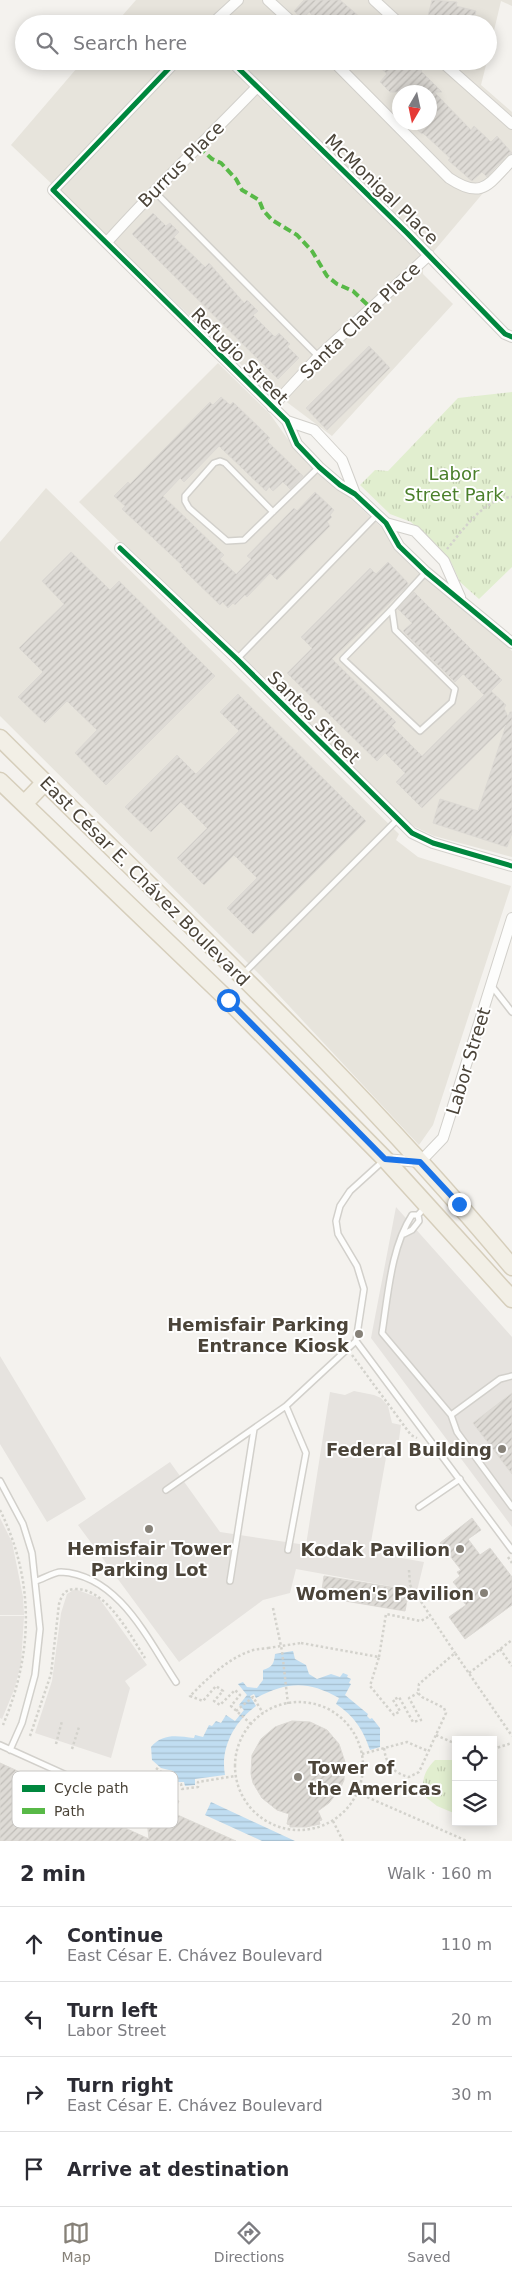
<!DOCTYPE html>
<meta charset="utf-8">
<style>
body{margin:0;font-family:"DejaVu Sans",sans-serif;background:#f7f7f7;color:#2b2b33}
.controls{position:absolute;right:15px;bottom:15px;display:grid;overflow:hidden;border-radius:0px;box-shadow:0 2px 12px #0003}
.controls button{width:45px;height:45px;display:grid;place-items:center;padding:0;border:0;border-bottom:1px solid #e1e1e2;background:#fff;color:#2b2b33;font:25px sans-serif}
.compass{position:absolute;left:392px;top:85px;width:45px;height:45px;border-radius:50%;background:#fff;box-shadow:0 2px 12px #0003;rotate:189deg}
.stop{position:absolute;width:15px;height:15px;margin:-11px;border:4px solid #1a73e8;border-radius:50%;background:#fff}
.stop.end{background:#1a73e8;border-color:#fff;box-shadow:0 1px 5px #0008}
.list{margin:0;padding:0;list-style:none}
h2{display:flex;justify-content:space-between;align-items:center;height:65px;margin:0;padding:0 20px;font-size:21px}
h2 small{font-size:16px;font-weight:400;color:#7c7c81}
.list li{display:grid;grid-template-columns:32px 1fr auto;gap:15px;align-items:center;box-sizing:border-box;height:75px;padding:0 20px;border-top:1px solid #e1e1e2}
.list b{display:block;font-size:19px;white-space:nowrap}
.list p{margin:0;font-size:16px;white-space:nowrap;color:#7c7c81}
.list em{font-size:16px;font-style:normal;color:#7c7c81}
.icon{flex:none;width:28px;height:28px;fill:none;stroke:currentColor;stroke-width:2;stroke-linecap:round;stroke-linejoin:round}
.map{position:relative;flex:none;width:512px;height:1841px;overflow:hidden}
.search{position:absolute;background:#fff;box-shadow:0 2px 12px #0003;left:15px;right:15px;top:15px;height:55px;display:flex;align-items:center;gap:12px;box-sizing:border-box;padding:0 18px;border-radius:28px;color:#7c7c81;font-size:19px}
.sheet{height:365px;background:#fff}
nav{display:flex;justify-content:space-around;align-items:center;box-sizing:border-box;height:70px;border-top:1px solid #e1e1e2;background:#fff;font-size:14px;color:#7c7c81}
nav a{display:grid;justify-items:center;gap:2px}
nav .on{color:#868178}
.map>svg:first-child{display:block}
.residential{fill:#e7e4dc;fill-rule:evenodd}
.park{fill:url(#park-tufts)}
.parking{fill:#e6e3df}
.water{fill:url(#water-rules)}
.building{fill:url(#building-hatch);stroke:#dcd9d4}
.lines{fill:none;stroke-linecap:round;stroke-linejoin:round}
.lane-casing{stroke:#d2d0cb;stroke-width:8}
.street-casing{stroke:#d2d0cb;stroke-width:12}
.primary-casing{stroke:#d6cebb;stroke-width:19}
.path{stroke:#d3d2cc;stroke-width:2.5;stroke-dasharray:2.5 2.5;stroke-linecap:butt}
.lane{stroke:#fdfdfc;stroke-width:5}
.street{stroke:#fdfdfc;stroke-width:10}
.primary{stroke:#f2efe6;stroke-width:16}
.path-bridge{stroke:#d3d2cc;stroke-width:2.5;stroke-dasharray:2.5 2.5;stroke-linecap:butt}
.quiet{stroke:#58b947;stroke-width:4;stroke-dasharray:8 4;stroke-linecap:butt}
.cycleway-casing{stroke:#fff;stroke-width:8}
.cycleway{stroke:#00873e;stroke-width:5}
.route{stroke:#1a73e8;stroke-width:6}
.poi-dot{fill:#868178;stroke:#fff;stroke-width:2}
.labels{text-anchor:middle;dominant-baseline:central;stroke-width:4;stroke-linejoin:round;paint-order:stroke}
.street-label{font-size:18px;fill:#4b4439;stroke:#fff}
.park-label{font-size:18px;fill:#4a7f2a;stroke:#fff}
.poi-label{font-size:18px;font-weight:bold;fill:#4b4439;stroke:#fff;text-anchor:end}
.key{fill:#fff;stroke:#c9c7c4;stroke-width:1}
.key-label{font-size:14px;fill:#4b4439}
</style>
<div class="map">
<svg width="512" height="1841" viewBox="0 0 512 1841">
<defs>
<pattern id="park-tufts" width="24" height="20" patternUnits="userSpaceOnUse" patternTransform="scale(1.25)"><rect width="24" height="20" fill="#e1eecf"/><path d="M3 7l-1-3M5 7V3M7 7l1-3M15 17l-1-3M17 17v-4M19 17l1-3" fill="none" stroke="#c3cdb2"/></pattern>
<pattern id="water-rules" width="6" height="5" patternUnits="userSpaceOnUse" patternTransform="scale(1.25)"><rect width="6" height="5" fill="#c0ddf1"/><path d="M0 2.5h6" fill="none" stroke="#a6bfcf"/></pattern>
<pattern id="building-hatch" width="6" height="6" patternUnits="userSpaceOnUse" patternTransform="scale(1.25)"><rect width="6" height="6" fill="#dedbd6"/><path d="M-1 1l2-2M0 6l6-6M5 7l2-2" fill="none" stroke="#c0bdb8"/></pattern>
</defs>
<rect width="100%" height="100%" fill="#f4f2ee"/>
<path class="residential" d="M136,0H512V6L501,1L488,56V24H115Z
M83,61H487L481,85L512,112V159L423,264V274L453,304L332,436L256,379L11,145ZM400,92H430V122H400Z
M218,363L270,414L287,438L512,651V857L434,836L415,827L400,816L79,502Z
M46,488L399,834L396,840L418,857L511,886L433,1125L419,1145L262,977L0,716V542Z"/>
<path class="park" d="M512,392V567L479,599L460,582L451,562L439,549L411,522L390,514L360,485L375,470L388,471L458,398Z
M435,1760H456V1814L437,1806L423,1795C422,1780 424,1771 435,1760Z"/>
<path class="parking" d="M396,1207L512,1337V1393L473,1423L512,1474V1527L371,1338Z
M0,1356L86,1499L47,1522L0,1444Z
M354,1391L374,1395L381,1398L388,1406L392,1423L401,1425L397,1453L387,1452L371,1542L397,1546L396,1557L424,1562L417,1591L296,1569L290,1593L263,1600L179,1662L78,1525L170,1462L220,1532L306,1545L330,1392L345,1395Z
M0,1518L12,1542L23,1597L24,1615H0Z
M75,1589L99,1598L147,1665L125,1681L130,1688L111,1758L35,1733L52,1681L61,1613L67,1594Z
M0,1616H24L21,1664L14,1690L2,1719L0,1718Z"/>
<path class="water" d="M293,1651L295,1659L306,1665L309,1674L317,1679L331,1674L340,1677L343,1673L348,1675L347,1677L351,1679L349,1683L351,1684L345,1695L368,1714L367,1716L370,1719L372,1718L380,1728V1747L370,1750C363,1729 354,1716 336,1704L339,1698C307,1680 287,1682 256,1698L254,1694L250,1696L256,1706C234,1722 220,1748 225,1775L195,1779V1785L185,1786L184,1782H176L173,1771L161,1768L152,1760L151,1747C163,1733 177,1736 194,1738L195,1735L203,1737L209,1725L212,1726L216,1721L221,1723L226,1715L235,1721L244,1710L239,1705L247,1695L238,1684L243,1682L247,1687L257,1688L263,1680V1670C273,1667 274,1663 275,1654Z
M211,1802L295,1841H262L205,1815Z"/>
<path class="building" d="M304,0H340L368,24H322L309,12L303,19L294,11Z
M432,0L457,2L456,6L476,11L473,24H442V20L428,16Z
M373,61H417L424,68L421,71L442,92H434L471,130L474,126L491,142L497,136L512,153L507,155L487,177L482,172L472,181L448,160L450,158L423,133L422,134L409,122H430V92H390L380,82L387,74Z
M153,213L166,226L170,223L179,232L174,237L205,267L209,263L244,303L247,300L258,311L253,315L275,337L279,333L290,344L287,346L299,358L278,379L132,234Z
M369,346L390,368L327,430L306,408Z
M221,397L230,405L233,402L270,438L267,441L303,476L290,489L283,482L273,491L269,487L266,491L219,446L184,482L180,478L163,496L224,555L220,559L236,574L251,559L247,556L294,508L297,511L315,492L334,510L330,515L332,517L327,522L330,526L277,580L270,573L247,597L245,595L235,605L233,603L228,608L223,602L220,605L181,567L183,566L122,509L125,506L114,496L128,482L130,484L210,402L213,405Z
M71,552L110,590L119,581L215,676L106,785L75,753L97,730L67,701L45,723L18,697L43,672L19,648L64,604L42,581Z
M388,562L408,583L407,586L332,659L396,722L392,726L422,756L484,695L463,674L455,682L403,631L412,623L398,609L414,592L502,680L491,691L506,705L504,708L508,717L510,712H512V833L507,847L433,823L440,799L478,811L506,725L422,808L396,782L405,773L385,753L377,761L287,673L312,648L301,637L370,568L376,574Z
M238,694L366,821L253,934L227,908L257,878L234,855L204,885L177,858L207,828L181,802L151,832L125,807L177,755L196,774L239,731L220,712Z
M512,1393V1474L473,1423Z
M472,1518L481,1530L468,1539L480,1555L490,1548L512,1577V1605L465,1639L449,1617L466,1605L455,1590L458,1588L453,1582L460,1576L457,1572L461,1570L440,1543Z
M324,1576L409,1590L405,1611L321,1597Z
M292,1721L310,1722L327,1730L339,1744L345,1762L344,1780L340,1789L329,1803L318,1811L322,1820L319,1821L320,1824L306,1827H290V1825L287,1824L289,1814L277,1810L262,1798L253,1783L251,1774L252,1755L261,1739L275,1727Z
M0,1763L128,1821L125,1828L149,1839L146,1811L155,1790L179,1801L173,1813L236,1841H0Z"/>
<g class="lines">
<defs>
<path id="lane" d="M153,190L318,356
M273,512L225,463L220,461L214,463L185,496V501L189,508L227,541L244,540L319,467
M392,609L395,630L455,689L452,702L420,731L343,659L392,609L426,572
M237,659L377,515
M243,974L397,820
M491,985L512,1012
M426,1206L418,1215H412C391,1247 388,1295 382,1333L451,1415L457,1432L512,1507
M404,1234L412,1230L419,1221L418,1215
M356,1341L512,1550
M451,1415L500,1379L512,1376
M0,1481L23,1524L32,1553L40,1629L35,1675L22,1723L10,1750
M166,1490L286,1406
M419,1507L460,1479
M288,1550L306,1453L286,1406L356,1341L364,1289L357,1266L338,1234L336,1221L340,1206L350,1191L383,1161
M36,1581C43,1579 54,1572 61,1572C119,1575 148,1640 176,1682
M230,1581L254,1429
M0,1745L137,1807"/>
<path id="street" d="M268,0L294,24
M374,0L400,24
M212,24L238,0
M176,61L53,190L287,421L297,444L319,467L340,485L355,494L386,523L399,546L426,572L512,643
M231,61L407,233L505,334L512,337
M333,61L449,178C482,200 488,185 512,160
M441,61L512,124
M107,242C155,188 207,139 257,87
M272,407L319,356L429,255
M287,421L314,430L342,460L355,494
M386,523L415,531L444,561L460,597
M120,548L237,659L412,833L433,843L512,866
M385,1159L420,1162L443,1138L512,918"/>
<path id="primary" d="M0,738C174,911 355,1078 512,1267
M0,781L228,1000L385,1159L512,1299
M24,804L45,782"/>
</defs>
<use href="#lane" class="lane-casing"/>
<use href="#street" class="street-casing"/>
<use href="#primary" class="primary-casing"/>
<path class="path" d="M447,549C464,529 484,498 512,497
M352,1355L411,1435L417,1438
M0,1510C35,1581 33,1654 3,1725
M508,1557L512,1563
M409,1570L410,1585L455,1653
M273,1608L282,1651L288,1704
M301,1643L379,1657L370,1686L394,1715L400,1711L393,1700L399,1697L413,1722L421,1720L409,1698L418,1693
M500,1649L512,1666
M379,1657L386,1614L421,1621L430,1616
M469,1673L512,1640
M235 1766a64 64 0 1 1 128 0a64 64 0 1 1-128 0Z
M236,1711L253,1697L263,1713
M251,1724L231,1706L240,1695L235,1690L220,1705L214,1701L223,1691L216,1686L203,1701L190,1696C206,1680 226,1660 248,1652C254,1649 261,1649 268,1648
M436,1735L456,1744
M30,1736L51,1674L59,1604C62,1595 64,1590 74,1589C106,1587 130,1635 145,1658
M56,1744L62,1721
M384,1748C386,1764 393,1773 409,1777L419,1772L446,1713L444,1708L422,1697L418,1693L419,1684L455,1653L512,1736
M72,1749L79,1727
M493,1749L512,1743
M362,1754L407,1742L428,1751
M156,1768L177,1784H181L182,1789L198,1787V1782L235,1776
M358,1793L467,1841
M333,1821L343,1841"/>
<use href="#lane" class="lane"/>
<use href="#street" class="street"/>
<use href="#primary" class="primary"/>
<path class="path-bridge" d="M268,1648L301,1643"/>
<path class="quiet" d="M199,147L212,159L221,163L236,179L242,190L259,200L263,210L272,220L297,235L312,251L327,276L337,284L353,291L372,309"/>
<defs>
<path id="cycleway" d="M176,61L53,190L287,421L297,444L319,467L340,485L355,494L386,523L399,546L426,572L512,643
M231,61L407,233L505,334L512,337
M120,548L237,659L412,833L433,843L512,866"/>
</defs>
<use href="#cycleway" class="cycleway-casing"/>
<use href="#cycleway" class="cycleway"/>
</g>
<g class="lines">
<path class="route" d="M228,1000L385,1159L420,1162L459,1204"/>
</g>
<g class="poi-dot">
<circle cx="359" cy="1334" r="5"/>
<circle cx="502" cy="1449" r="5"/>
<circle cx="149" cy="1529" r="5"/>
<circle cx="460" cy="1549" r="5"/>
<circle cx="484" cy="1593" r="5"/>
<circle cx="298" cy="1777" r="5"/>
</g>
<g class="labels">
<g class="street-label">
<text transform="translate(181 164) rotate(-45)">Burrus Place</text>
<text transform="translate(382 189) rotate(44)">McMonigal Place</text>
<text transform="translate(360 320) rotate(-44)">Santa Clara Place</text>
<text transform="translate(240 356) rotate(45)">Refugio Street</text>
<text transform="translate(314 717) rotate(45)">Santos Street</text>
<text transform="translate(145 881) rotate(45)">East César E. Chávez Boulevard</text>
<text transform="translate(468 1061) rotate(-73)">Labor Street</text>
</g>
<g class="park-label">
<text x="454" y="473">Labor<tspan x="454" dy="21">Street Park</tspan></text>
</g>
<g class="poi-label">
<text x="349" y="1324">Hemisfair Parking<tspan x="349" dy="21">Entrance Kiosk</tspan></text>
<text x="492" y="1449">Federal Building</text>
<text x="149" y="1548" text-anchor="middle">Hemisfair Tower<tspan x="149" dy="21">Parking Lot</tspan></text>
<text x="450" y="1549">Kodak Pavilion</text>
<text x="474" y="1593">Women's Pavilion</text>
<text x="308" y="1767" text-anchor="start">Tower of<tspan x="308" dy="21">the Americas</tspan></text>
</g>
</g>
<rect x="12" y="1771" width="166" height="57" rx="8" class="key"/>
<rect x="22" y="1785" width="23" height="7" fill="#00873e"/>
<rect x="22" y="1808" width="23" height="6" fill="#58b947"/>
<g class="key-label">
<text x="54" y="1793">Cycle path</text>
<text x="54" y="1816">Path</text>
</g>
</svg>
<div class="controls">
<button><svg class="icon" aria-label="locate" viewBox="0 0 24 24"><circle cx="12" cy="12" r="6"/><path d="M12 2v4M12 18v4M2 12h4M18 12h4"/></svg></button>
<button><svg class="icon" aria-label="layers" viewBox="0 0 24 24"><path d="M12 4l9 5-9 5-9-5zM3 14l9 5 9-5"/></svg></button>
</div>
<svg class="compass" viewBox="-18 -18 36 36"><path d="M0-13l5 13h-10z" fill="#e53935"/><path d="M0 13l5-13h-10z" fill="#7c7c81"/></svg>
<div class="stop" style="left:228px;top:1000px"></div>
<div class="stop end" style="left:459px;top:1204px"></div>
<div class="search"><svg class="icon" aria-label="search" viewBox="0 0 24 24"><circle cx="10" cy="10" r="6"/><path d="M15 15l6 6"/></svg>Search here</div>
</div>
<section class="sheet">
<h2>2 min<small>Walk · 160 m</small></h2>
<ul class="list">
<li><svg class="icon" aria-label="ahead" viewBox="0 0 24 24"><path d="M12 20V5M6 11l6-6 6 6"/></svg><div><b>Continue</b><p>East César E. Chávez Boulevard</p></div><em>110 m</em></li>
<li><svg class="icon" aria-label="left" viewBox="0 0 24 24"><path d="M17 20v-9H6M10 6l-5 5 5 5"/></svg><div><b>Turn left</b><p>Labor Street</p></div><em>20 m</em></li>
<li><svg class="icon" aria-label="right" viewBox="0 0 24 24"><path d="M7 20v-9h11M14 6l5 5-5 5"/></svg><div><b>Turn right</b><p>East César E. Chávez Boulevard</p></div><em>30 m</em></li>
<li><svg class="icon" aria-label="arrive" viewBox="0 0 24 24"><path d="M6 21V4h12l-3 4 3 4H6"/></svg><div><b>Arrive at destination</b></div></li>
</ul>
</section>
<nav>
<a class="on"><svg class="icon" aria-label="map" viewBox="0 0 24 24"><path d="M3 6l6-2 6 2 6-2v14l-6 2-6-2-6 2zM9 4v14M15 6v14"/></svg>Map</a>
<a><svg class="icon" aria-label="directions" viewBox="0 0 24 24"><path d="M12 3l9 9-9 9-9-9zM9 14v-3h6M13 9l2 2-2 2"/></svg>Directions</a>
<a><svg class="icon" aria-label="saved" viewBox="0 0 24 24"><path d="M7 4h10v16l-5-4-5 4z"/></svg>Saved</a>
</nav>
